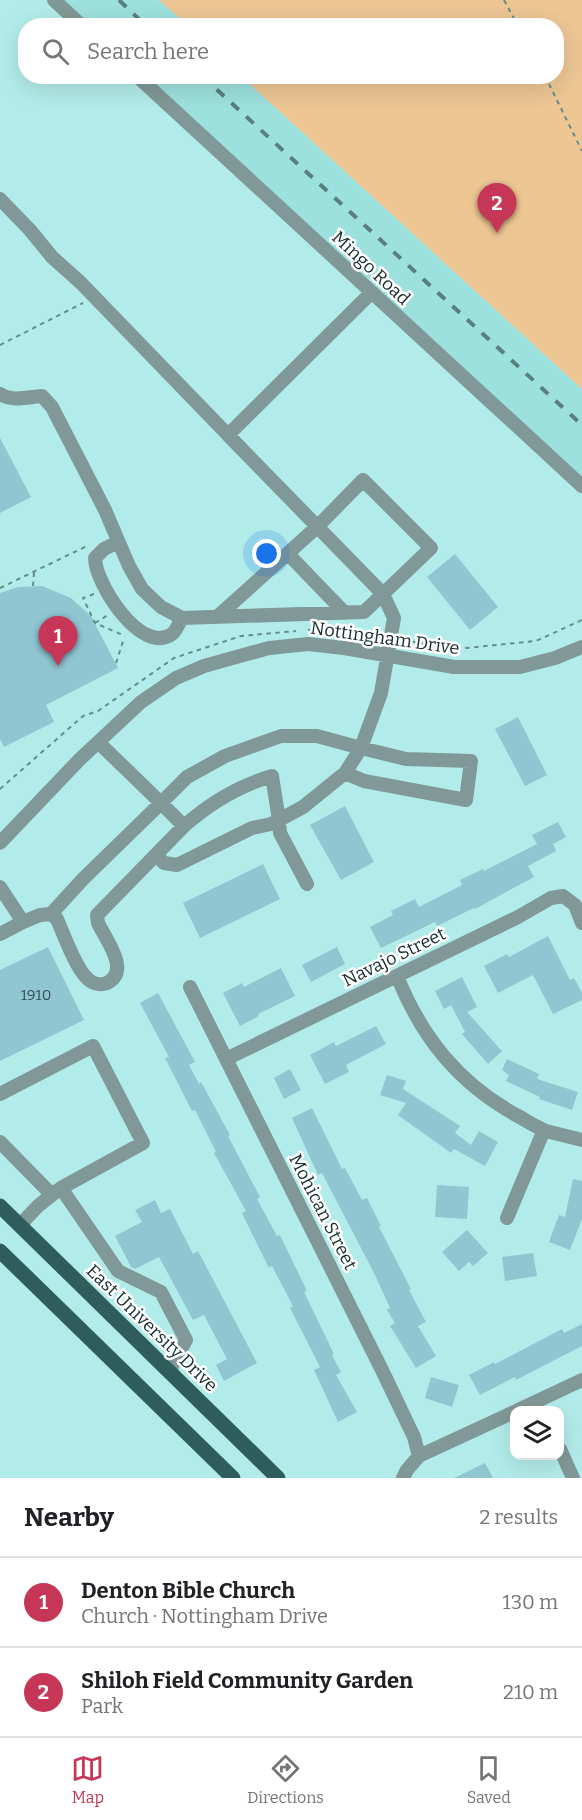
<!DOCTYPE html>
<meta charset="utf-8">
<style>
body{margin:0;font-family:Bitter,serif;background:#f6f6f6;color:#202124}
.controls{position:absolute;right:18px;bottom:18px;display:grid;overflow:hidden;border-radius:12px;box-shadow:0 6px 24px #0002}
.controls button{width:54px;height:54px;display:grid;place-items:center;padding:0;border:0;border-bottom:2px solid #e0e0e0;background:#fff;color:#202124;font:30px sans-serif}
.you{position:absolute;left:267px;top:554px;width:21px;height:21px;margin:-15px;border:4px solid #fff;border-radius:50%;background:#1a73e8;box-shadow:0 0 0 9px #1a73e833}
.badge{display:grid;place-items:center;width:39px;height:39px;border-radius:50%;background:#c63656;color:#fff;font-size:20px;font-weight:700}
.pin{position:absolute;translate:-50% -50px;filter:drop-shadow(0 2px 3px #0008)}
.pin::after{content:'';position:absolute;top:32px;width:21px;height:18px;background:inherit;clip-path:polygon(0 0,100% 0,50% 100%)}
.list{margin:0;padding:0;list-style:none}
h2{display:flex;justify-content:space-between;align-items:center;height:78px;margin:0;padding:0 24px;font-size:26px}
h2 small{font-size:20px;font-weight:400;color:#757577}
.list li{display:grid;grid-template-columns:39px 1fr auto;gap:18px;align-items:center;box-sizing:border-box;height:90px;padding:0 24px;border-top:2px solid #e0e0e0}
.list b{display:block;font-size:22px;white-space:nowrap}
.list p{margin:0;font-size:20px;white-space:nowrap;color:#757577}
.list em{font-size:20px;font-style:normal;color:#757577}
.icon{flex:none;width:33px;height:33px;fill:none;stroke:currentColor;stroke-width:2;stroke-linecap:round;stroke-linejoin:round}
.map{position:relative;flex:none;width:582px;height:1478px;overflow:hidden}
.search{position:absolute;background:#fff;box-shadow:0 6px 24px #0002;left:18px;right:18px;top:18px;height:66px;display:flex;align-items:center;gap:15px;box-sizing:border-box;padding:0 21px;border-radius:24px;color:#757577;font-size:22px}
.sheet{height:258px;background:#fff}
nav{display:flex;justify-content:space-around;align-items:center;box-sizing:border-box;height:84px;border-top:2px solid #e0e0e0;background:#fff;font-size:16px;color:#757577}
nav a{display:grid;justify-items:center;gap:3px}
nav .on{color:#c63656}
.map>svg:first-child{display:block}
.built{fill:#9de1de}
.green{fill:#edc694}
.building{fill:#8fc6d2}
.lines{fill:none;stroke-linecap:round;stroke-linejoin:round}
.path{stroke:#648d8c;stroke-width:2;stroke-dasharray:4.5 4.5;stroke-linecap:butt}
.minor{stroke:#809897;stroke-width:14}
.major{stroke:#2f5d5c;stroke-width:15}
.rail{stroke:#597f7e;stroke-width:4;stroke-dasharray:10 10;stroke-linecap:butt}
.labels{text-anchor:middle;dominant-baseline:central;stroke-width:5;stroke-linejoin:round;paint-order:stroke}
.number-label{font-size:15px;fill:#335255}
.street-label{font-size:18px;fill:#142c2b;stroke:#fff}
</style>
<div class="map">
<svg width="582" height="1478" viewBox="0 0 582 1478">
<rect width="100%" height="100%" fill="#b2ecea"/>
<path class="built" d="M54,0H159L187,25H82Z
M137,77H242L582,389V486Z"/>
<path class="green" d="M159,0H582V389L242,77L556,76V26L187,25Z"/>
<path class="building" d="M0,438L31,497L0,513Z
M455,554L498,607L470,630L427,577Z
M42,586L71,598L91,616L118,668L46,705L54,722L4,747L0,739V593L18,587Z
M518,717L547,775L525,786L495,729Z
M345,806L374,862L341,880L310,825Z
M558,822L566,837L553,844L556,851L528,866L534,877L475,909L474,908L437,926L435,922L381,948L370,927L393,915L391,911L415,899L419,907L462,885L460,880L483,869L484,871L537,844L532,835Z
M263,864L280,899L200,938L183,903Z
M548,936L570,980L574,978L582,993V1000L553,1014L533,975L498,993L484,966L507,954L509,957Z
M48,947L84,1020L0,1061V970Z
M337,947L345,964L311,982L302,965Z
M281,968L295,996L258,1014L259,1016L240,1026L223,993L242,983L244,987Z
M462,977L477,1007L467,1012L502,1051L488,1064L462,1034L465,1032L451,1005L444,1009L435,991Z
M158,993L195,1062L189,1065L199,1084L201,1082L230,1135L228,1136L260,1197L257,1199L277,1236L280,1235L307,1291L304,1292L334,1354L332,1355L341,1372L336,1375L357,1412L338,1422L314,1370L320,1367L290,1308L293,1306L272,1266L269,1268L258,1246L242,1213L246,1211L214,1153L216,1152L195,1110L192,1111L165,1058L169,1057L140,1003Z
M376,1026L386,1044L346,1065L349,1072L325,1084L310,1055L334,1042L336,1046Z
M507,1059L539,1074L537,1079L578,1092L572,1110L539,1099L540,1097L506,1081L509,1075L502,1070Z
M290,1069L301,1090L284,1099L274,1078Z
M387,1075L406,1081L403,1089L460,1126L455,1133L471,1145L479,1131L498,1142L485,1166L454,1149L451,1153L398,1115L406,1103L380,1095Z
M312,1108L342,1169L345,1168L362,1200L367,1198L381,1226L379,1227L411,1289L409,1290L426,1322L418,1326L436,1356L416,1368L390,1326L395,1323L387,1310L390,1308L375,1275L322,1173L318,1175L292,1118Z
M573,1179L582,1181V1219L570,1250L549,1242L559,1215L565,1217Z
M437,1185L469,1187L467,1219L435,1217Z
M155,1200L161,1213L170,1209L193,1254L198,1251L257,1363L224,1381L216,1365L227,1359L204,1315L193,1320L159,1257L135,1269L131,1267L115,1236L142,1222L135,1210Z
M467,1230L488,1253L473,1266L469,1262L459,1271L442,1252Z
M533,1253L537,1276L505,1281L502,1257Z
M582,1324V1346L516,1380L515,1377L480,1395L469,1375L494,1362L495,1364L562,1329L564,1333Z
M431,1377L459,1385L452,1407L425,1398Z
M485,1463L493,1478H454Z"/>
<g class="lines">
<path class="path" d="M504,0L518,26
M545,76L582,151
M0,345L83,303
M33,586L34,572
M0,588L89,545
M94,594L83,598L95,623L125,636
M95,623L108,615
M308,630L329,628L379,636
M403,640L456,649L536,641L582,620
M116,663L124,638
M0,789L83,716L98,711L174,658L241,636L296,631"/>
<path class="minor" d="M54,0L82,26
M137,76L582,486
M0,199L30,230L52,257L81,283L228,435
M0,394C11,402 29,397 42,396L52,407L105,510L129,566L142,589L161,607L182,618L364,612L431,548L363,480L317,527L217,617
M118,542L104,549L95,558C95,583 141,656 172,634C176,631 179,623 182,618
M288,554L345,613
M98,742L161,803L187,777L225,756L281,736H317L361,748L381,693L394,618L383,594L228,435L371,293
M0,843L80,759L141,702L176,678L204,666L269,648L308,644L344,648L454,667H520L555,658L582,647
M307,884L280,833L279,820L303,807L345,773L364,781L466,800L471,761L406,759L361,748L345,773
M0,887L23,922L0,934
M51,914L83,879L161,803L184,826C210,803 238,786 272,776L279,820L271,824L252,828L177,865L164,863L156,855
M23,922L40,915L51,914L57,919C63,933 76,968 86,977C91,983 99,986 107,983C131,971 106,940 98,923L97,915L184,826
M397,976C422,1038 459,1084 518,1116C527,1121 536,1127 546,1131C558,1134 570,1137 582,1140
M190,987L382,1370L414,1437L419,1456
M226,1059L518,917L551,898L563,896L575,905L582,923
M0,1094L93,1046L143,1143L61,1188L118,1271L161,1292L186,1340L169,1372
M0,1142L52,1195
M507,1218L544,1130
M20,1225L38,1206L58,1190
M518,1410L582,1380
M560,1449L573,1478
M403,1478L407,1470L419,1456L514,1412"/>
<path class="major" d="M0,1206L278,1478
M0,1251L233,1478"/>
<path class="rail" d="M119,0L146,26
M202,76L582,425"/>
</g>
<g class="labels">
<g class="number-label">
<text x="36" y="995">1910</text>
</g>
<g class="street-label">
<text transform="translate(371 268) rotate(43)">Mingo Road</text>
<text transform="translate(385 638) rotate(8)">Nottingham Drive</text>
<text transform="translate(394 957) rotate(-26)">Navajo Street</text>
<text transform="translate(323 1212) rotate(63)">Mohican Street</text>
<text transform="translate(152 1328) rotate(44)">East University Drive</text>
</g>
</g>
</svg>
<div class="controls">
<button><svg class="icon" aria-label="layers" viewBox="0 0 24 24"><path d="M12 4l9 5-9 5-9-5zM3 14l9 5 9-5"/></svg></button>
</div>
<div class="you"></div>
<div class="pin badge" style="left:58px;top:666px">1</div>
<div class="pin badge" style="left:497px;top:233px">2</div>
<div class="search"><svg class="icon" aria-label="search" viewBox="0 0 24 24"><circle cx="10" cy="10" r="6"/><path d="M15 15l6 6"/></svg>Search here</div>
</div>
<section class="sheet">
<h2>Nearby<small>2 results</small></h2>
<ul class="list">
<li><span class="badge">1</span><div><b>Denton Bible Church</b><p>Church · Nottingham Drive</p></div><em>130 m</em></li>
<li><span class="badge">2</span><div><b>Shiloh Field Community Garden</b><p>Park</p></div><em>210 m</em></li>
</ul>
</section>
<nav>
<a class="on"><svg class="icon" aria-label="map" viewBox="0 0 24 24"><path d="M3 6l6-2 6 2 6-2v14l-6 2-6-2-6 2zM9 4v14M15 6v14"/></svg>Map</a>
<a><svg class="icon" aria-label="directions" viewBox="0 0 24 24"><path d="M12 3l9 9-9 9-9-9zM9 14v-3h6M13 9l2 2-2 2"/></svg>Directions</a>
<a><svg class="icon" aria-label="saved" viewBox="0 0 24 24"><path d="M7 4h10v16l-5-4-5 4z"/></svg>Saved</a>
</nav>
